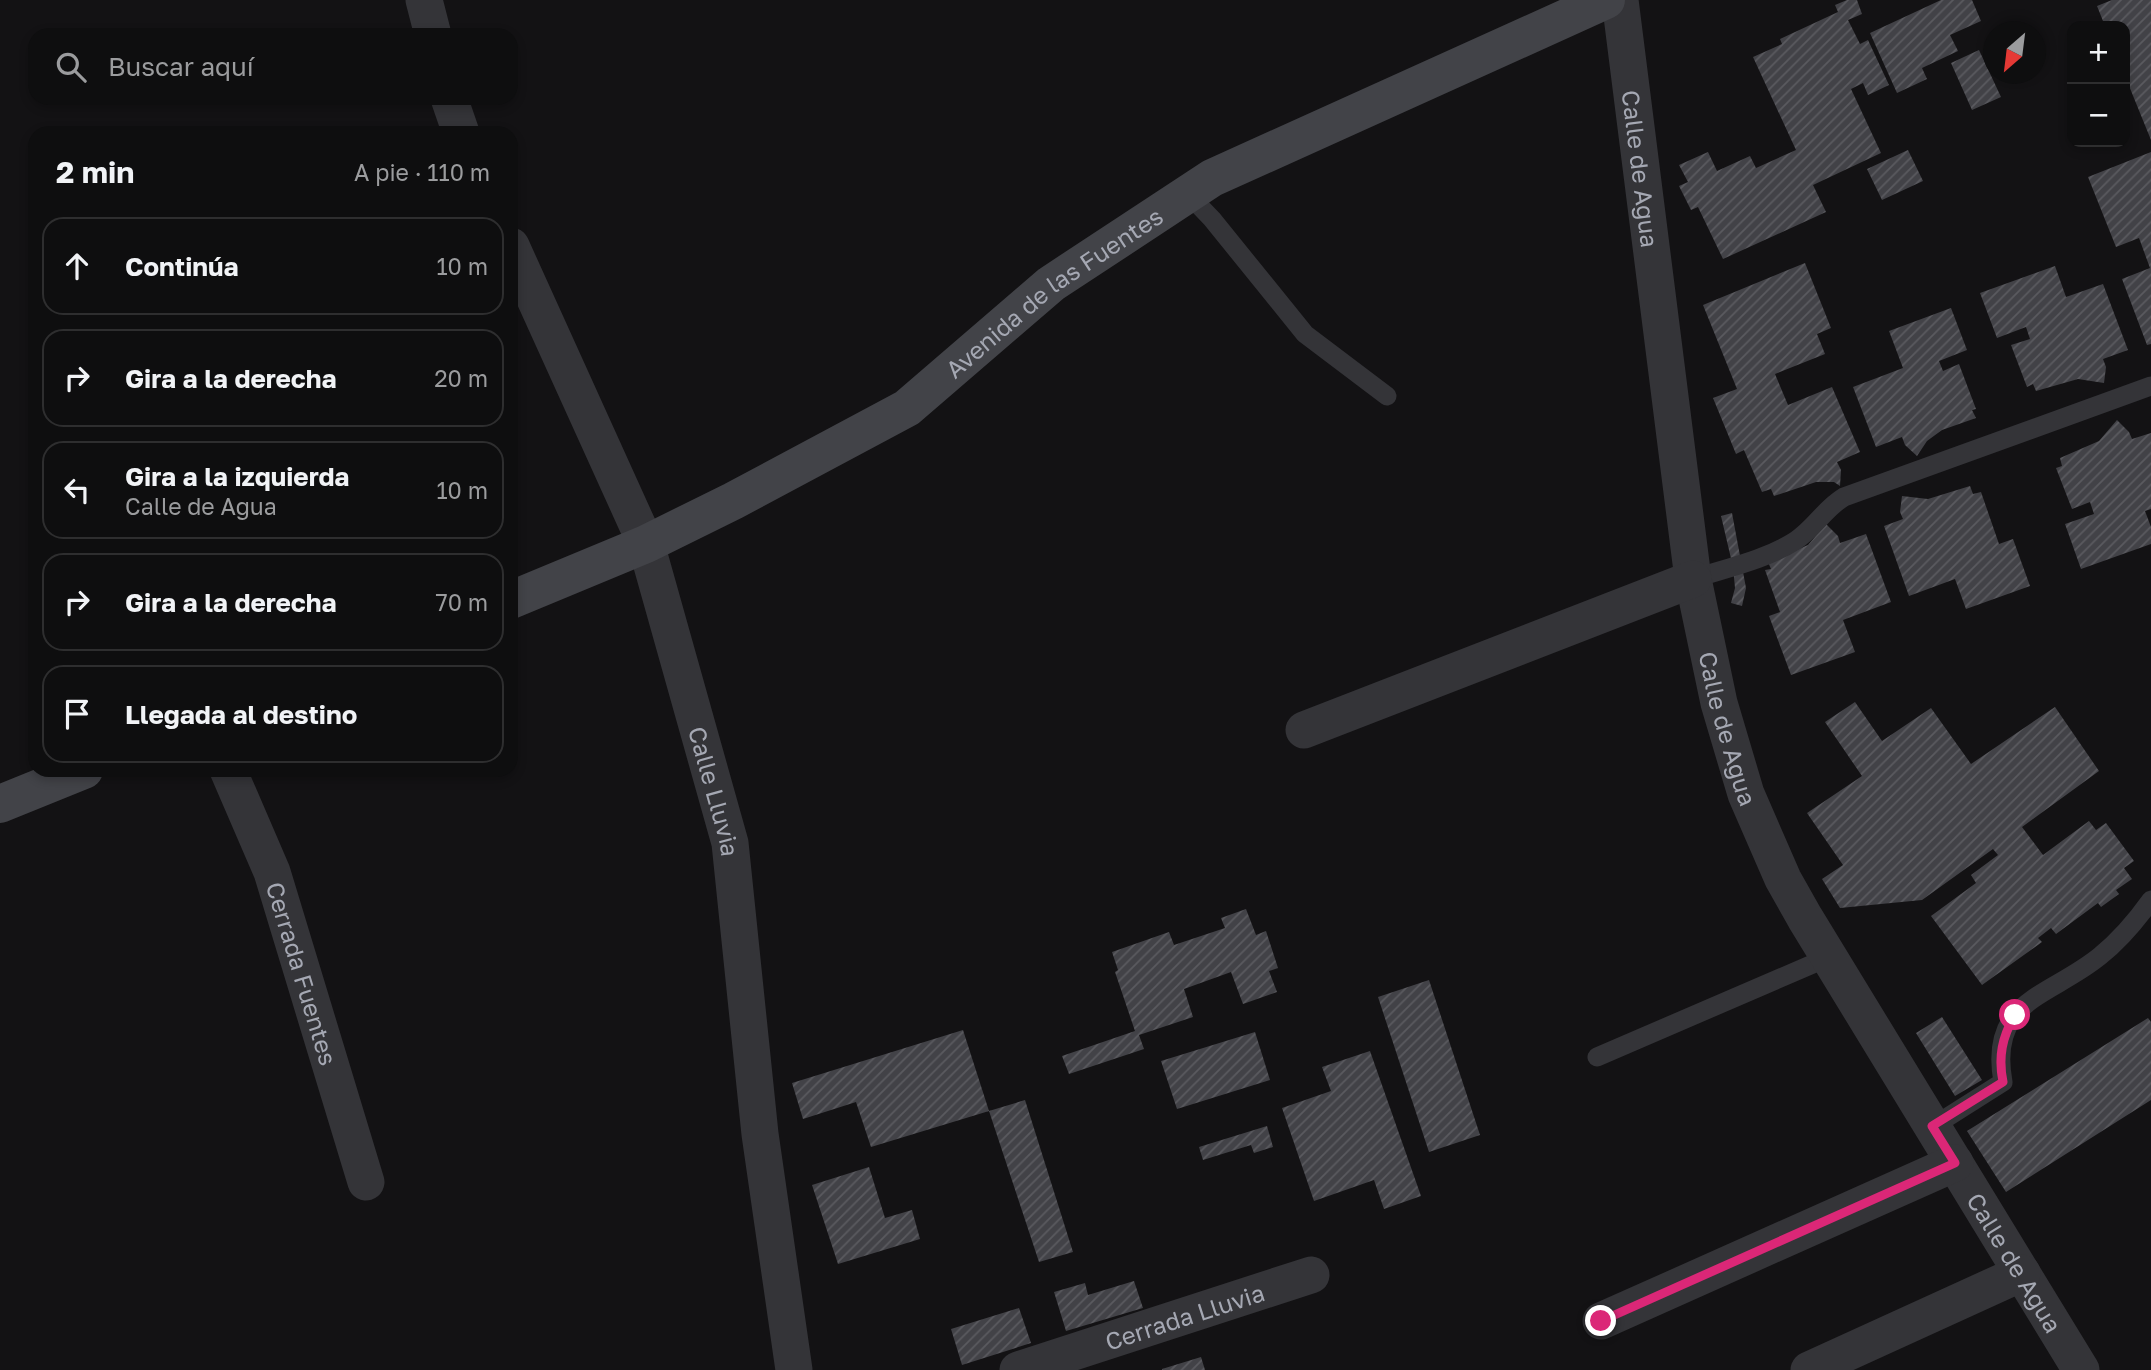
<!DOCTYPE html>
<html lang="es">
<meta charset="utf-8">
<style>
body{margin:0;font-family:"Golos Text",sans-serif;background:#1c1c1d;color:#f1f3f6}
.controls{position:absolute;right:21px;top:21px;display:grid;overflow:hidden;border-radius:14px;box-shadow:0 4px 10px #0003}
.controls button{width:63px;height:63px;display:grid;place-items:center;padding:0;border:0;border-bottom:2px solid #2e2e2f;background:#0e0e0f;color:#f1f3f6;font:35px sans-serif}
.compass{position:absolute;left:1983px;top:21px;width:63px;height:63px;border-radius:50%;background:#0e0e0f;box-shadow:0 4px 10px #0003;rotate:208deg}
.stop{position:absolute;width:21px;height:21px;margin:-16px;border:5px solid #db2777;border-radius:50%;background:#fff}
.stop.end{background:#db2777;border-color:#fff;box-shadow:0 2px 7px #0008}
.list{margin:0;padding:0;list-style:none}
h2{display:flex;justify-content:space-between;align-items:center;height:91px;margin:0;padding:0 28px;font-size:30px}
h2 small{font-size:23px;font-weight:400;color:#9b9c9e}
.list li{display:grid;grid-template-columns:46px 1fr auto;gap:21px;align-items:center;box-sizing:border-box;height:98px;margin:0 14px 14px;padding:0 14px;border:2px solid #2e2e2f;border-radius:21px}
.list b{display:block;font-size:26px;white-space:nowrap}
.list p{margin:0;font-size:23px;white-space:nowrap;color:#9b9c9e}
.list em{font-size:23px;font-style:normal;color:#9b9c9e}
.icon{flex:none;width:38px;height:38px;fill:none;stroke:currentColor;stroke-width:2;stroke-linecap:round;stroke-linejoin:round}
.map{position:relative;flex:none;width:2151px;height:1370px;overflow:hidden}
.search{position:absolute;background:#0e0e0f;box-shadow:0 4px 10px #0003;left:28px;top:28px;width:490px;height:77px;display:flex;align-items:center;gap:18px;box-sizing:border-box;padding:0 24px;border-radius:21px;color:#9b9c9e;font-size:26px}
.panel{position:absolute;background:#0e0e0f;box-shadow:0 4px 10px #0003;left:28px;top:126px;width:490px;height:651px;border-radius:21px}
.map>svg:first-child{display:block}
.building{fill:url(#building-hatch)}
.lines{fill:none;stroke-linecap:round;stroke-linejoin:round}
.lane{stroke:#343438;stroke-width:19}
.street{stroke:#343438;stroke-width:37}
.secondary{stroke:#424348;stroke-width:38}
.route{stroke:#db2777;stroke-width:9}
.labels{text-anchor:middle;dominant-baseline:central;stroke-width:5;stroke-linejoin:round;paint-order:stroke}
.street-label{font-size:24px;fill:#a5a8b3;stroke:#0e0d0f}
</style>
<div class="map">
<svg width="2151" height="1370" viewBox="0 0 2151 1370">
<defs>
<pattern id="building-hatch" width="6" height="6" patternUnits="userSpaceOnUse" patternTransform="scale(1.75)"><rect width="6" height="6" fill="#424247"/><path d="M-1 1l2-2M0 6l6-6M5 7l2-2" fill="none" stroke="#5a5a5f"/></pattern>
</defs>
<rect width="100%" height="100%" fill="#131214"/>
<path class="building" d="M1847,0H1857L1862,14L1848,20L1860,44L1868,40L1889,85L1868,95L1863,83L1851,89L1881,153L1813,185L1826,212L1723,259L1698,207L1691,210L1679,186L1688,182L1679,165L1708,152L1717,171L1750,156L1756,168L1796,150L1753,57L1782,44L1780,39L1838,12L1835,5Z
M1941,0H1972L1981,21L1950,35L1958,51L1922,68L1927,79L1897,93L1870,33Z
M2112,0H2151V140L2125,76V26H2105L2097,6Z
M1979,50L2001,97L1972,110L1951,63Z
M1908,150L1923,181L1882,200L1867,169Z
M2151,152V344L2147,345L2122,279L2150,268L2139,238L2116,247L2088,177Z
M1805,263L1831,328L1817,334L1825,354L1775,374L1788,405L1832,387L1860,452L1837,462L1841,470L1840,486L1834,482H1816L1774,496L1771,489L1762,492L1744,450L1736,454L1713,398L1737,389L1703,305Z
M2055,266L2066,297L2103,284L2128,350L2103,359L2106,367L2104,383L2078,379L2036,391L2033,384L2027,387L2011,345L2030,339L2026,327L1997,338L1980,293Z
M1951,308L1967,350L1939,361L1943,371L1959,364L1976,409L1972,410L1976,418L1942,430L1927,441L1917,456L1905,445L1902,437L1876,447L1853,387L1903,368L1889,331Z
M2117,420L2129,432L2132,439L2151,433V509L2145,511L2151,527V544L2081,569L2065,524L2094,514L2090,502L2072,509L2056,468L2062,466L2060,458L2099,441Z
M1970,486L1973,494L1981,492L1999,544L2013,539L2030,586L1966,609L1955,579L1909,596L1884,526L1903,519L1900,512L1902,496L1928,499Z
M1732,513L1746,588L1742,606L1731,603L1735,588L1733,567L1721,516Z
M1826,524L1838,536L1840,543L1866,534L1891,602L1843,620L1855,652L1791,675L1769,616L1780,612L1765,570L1771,569L1768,562L1808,545Z
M1855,702L1882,741L1931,708L1971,764L2055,707L2099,771L2022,827L2043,855L2089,821L2096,830L2106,823L2134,861L2124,868L2132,879L2116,890L2119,894L2101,907L2098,903L2056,934L2051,928L2038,938L2042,942L1982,985L1931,916L1976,883L1971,875L1998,855L1993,849L1922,900L1840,908L1822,879L1843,865L1807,813L1862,776L1825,722Z
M1246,909L1256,935L1266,931L1278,968L1269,971L1277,992L1243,1004L1231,972L1184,989L1193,1017L1139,1035L1144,1049L1069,1074L1062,1056L1135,1031L1115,972L1118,970L1112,952L1169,932L1174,945L1225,928L1221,918Z
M1429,980L1480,1135L1429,1152L1378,997Z
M1942,1017L1982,1080L1955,1096L1916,1033Z
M2148,1018L2151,1022V1100L2006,1192L1967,1131Z
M963,1030L989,1111L871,1147L856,1102L803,1119L792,1083Z
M1255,1032L1270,1080L1177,1109L1161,1061Z
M1370,1051L1421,1196L1384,1209L1374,1180L1314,1201L1282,1108L1331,1091L1322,1067Z
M1025,1100L1073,1252L1039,1262L989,1111Z
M1267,1126L1273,1147L1254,1153L1251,1145L1203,1160L1199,1147Z
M869,1167L885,1218L912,1210L920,1239L838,1264L812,1185Z
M1134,1281L1143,1308L1066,1331L1054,1292L1085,1283L1088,1295Z
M1019,1308L1031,1343L962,1365L951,1329Z
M1201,1357L1205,1370H1162V1369Z"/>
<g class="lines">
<path class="lane" d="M1188,194L1212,219L1305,334L1387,396
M1693,579C1727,568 1765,560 1795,541C1815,528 1824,509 1844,497L2151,386
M1597,1057L1829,957
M1932,1127L2003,1082C1988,999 2050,997 2100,956C2120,940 2136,921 2151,900"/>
<g class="street">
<path d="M424,0L433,35"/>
<path id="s1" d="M1620,0L1693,579L1719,703L1746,794L1783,879L1805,918L2081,1370"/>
<path d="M449,98L461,133"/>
<path id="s2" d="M511,246L646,544L730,843L760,1134L794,1370"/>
<path d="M1304,730L1693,579"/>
<path id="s3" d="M228,770L272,872L366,1182"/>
<path d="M1601,1321L1955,1163"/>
<path id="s4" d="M1018,1370L1311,1275"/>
<path d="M1809,1370L2022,1273"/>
</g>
<g class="secondary">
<path id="s5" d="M511,600L646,544L733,501L907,408L1051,284L1212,178L1606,0"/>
<path d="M0,804L84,770"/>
</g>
</g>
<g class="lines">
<path class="route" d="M1601,1321L1955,1163L1932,1126L2003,1082C1998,1057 2002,1037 2015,1015"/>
</g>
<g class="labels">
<g class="street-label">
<text stroke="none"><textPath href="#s1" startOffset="170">Calle de Agua</textPath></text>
<text stroke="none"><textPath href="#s5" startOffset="628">Avenida de las Fuentes</textPath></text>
<text stroke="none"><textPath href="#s1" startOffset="737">Calle de Agua</textPath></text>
<text stroke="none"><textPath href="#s2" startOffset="584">Calle Lluvia</textPath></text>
<text stroke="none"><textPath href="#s3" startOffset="217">Cerrada Fuentes</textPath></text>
<text stroke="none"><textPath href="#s1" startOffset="1346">Calle de Agua</textPath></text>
<text stroke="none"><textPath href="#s4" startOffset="175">Cerrada Lluvia</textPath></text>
</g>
</g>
</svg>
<div class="controls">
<button>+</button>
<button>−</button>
</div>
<svg class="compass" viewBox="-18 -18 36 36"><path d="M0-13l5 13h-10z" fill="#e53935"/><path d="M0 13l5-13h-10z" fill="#9b9c9e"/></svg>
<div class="stop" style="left:2015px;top:1015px"></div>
<div class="stop end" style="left:1601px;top:1321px"></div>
<div class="search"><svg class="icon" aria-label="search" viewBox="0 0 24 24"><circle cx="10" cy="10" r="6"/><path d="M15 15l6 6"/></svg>Buscar aquí</div>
<section class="panel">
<h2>2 min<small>A pie · 110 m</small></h2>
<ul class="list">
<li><svg class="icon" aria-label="ahead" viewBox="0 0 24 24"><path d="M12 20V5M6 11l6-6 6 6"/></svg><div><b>Continúa</b></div><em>10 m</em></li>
<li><svg class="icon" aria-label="right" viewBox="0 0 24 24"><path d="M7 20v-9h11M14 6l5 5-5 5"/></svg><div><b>Gira a la derecha</b></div><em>20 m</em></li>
<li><svg class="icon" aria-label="left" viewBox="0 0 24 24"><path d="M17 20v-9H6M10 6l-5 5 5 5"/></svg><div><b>Gira a la izquierda</b><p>Calle de Agua</p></div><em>10 m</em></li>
<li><svg class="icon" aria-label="right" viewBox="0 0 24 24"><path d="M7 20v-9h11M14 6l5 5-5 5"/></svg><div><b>Gira a la derecha</b></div><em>70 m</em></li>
<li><svg class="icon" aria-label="arrive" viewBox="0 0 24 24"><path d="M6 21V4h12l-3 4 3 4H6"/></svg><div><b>Llegada al destino</b></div></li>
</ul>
</section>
</div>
